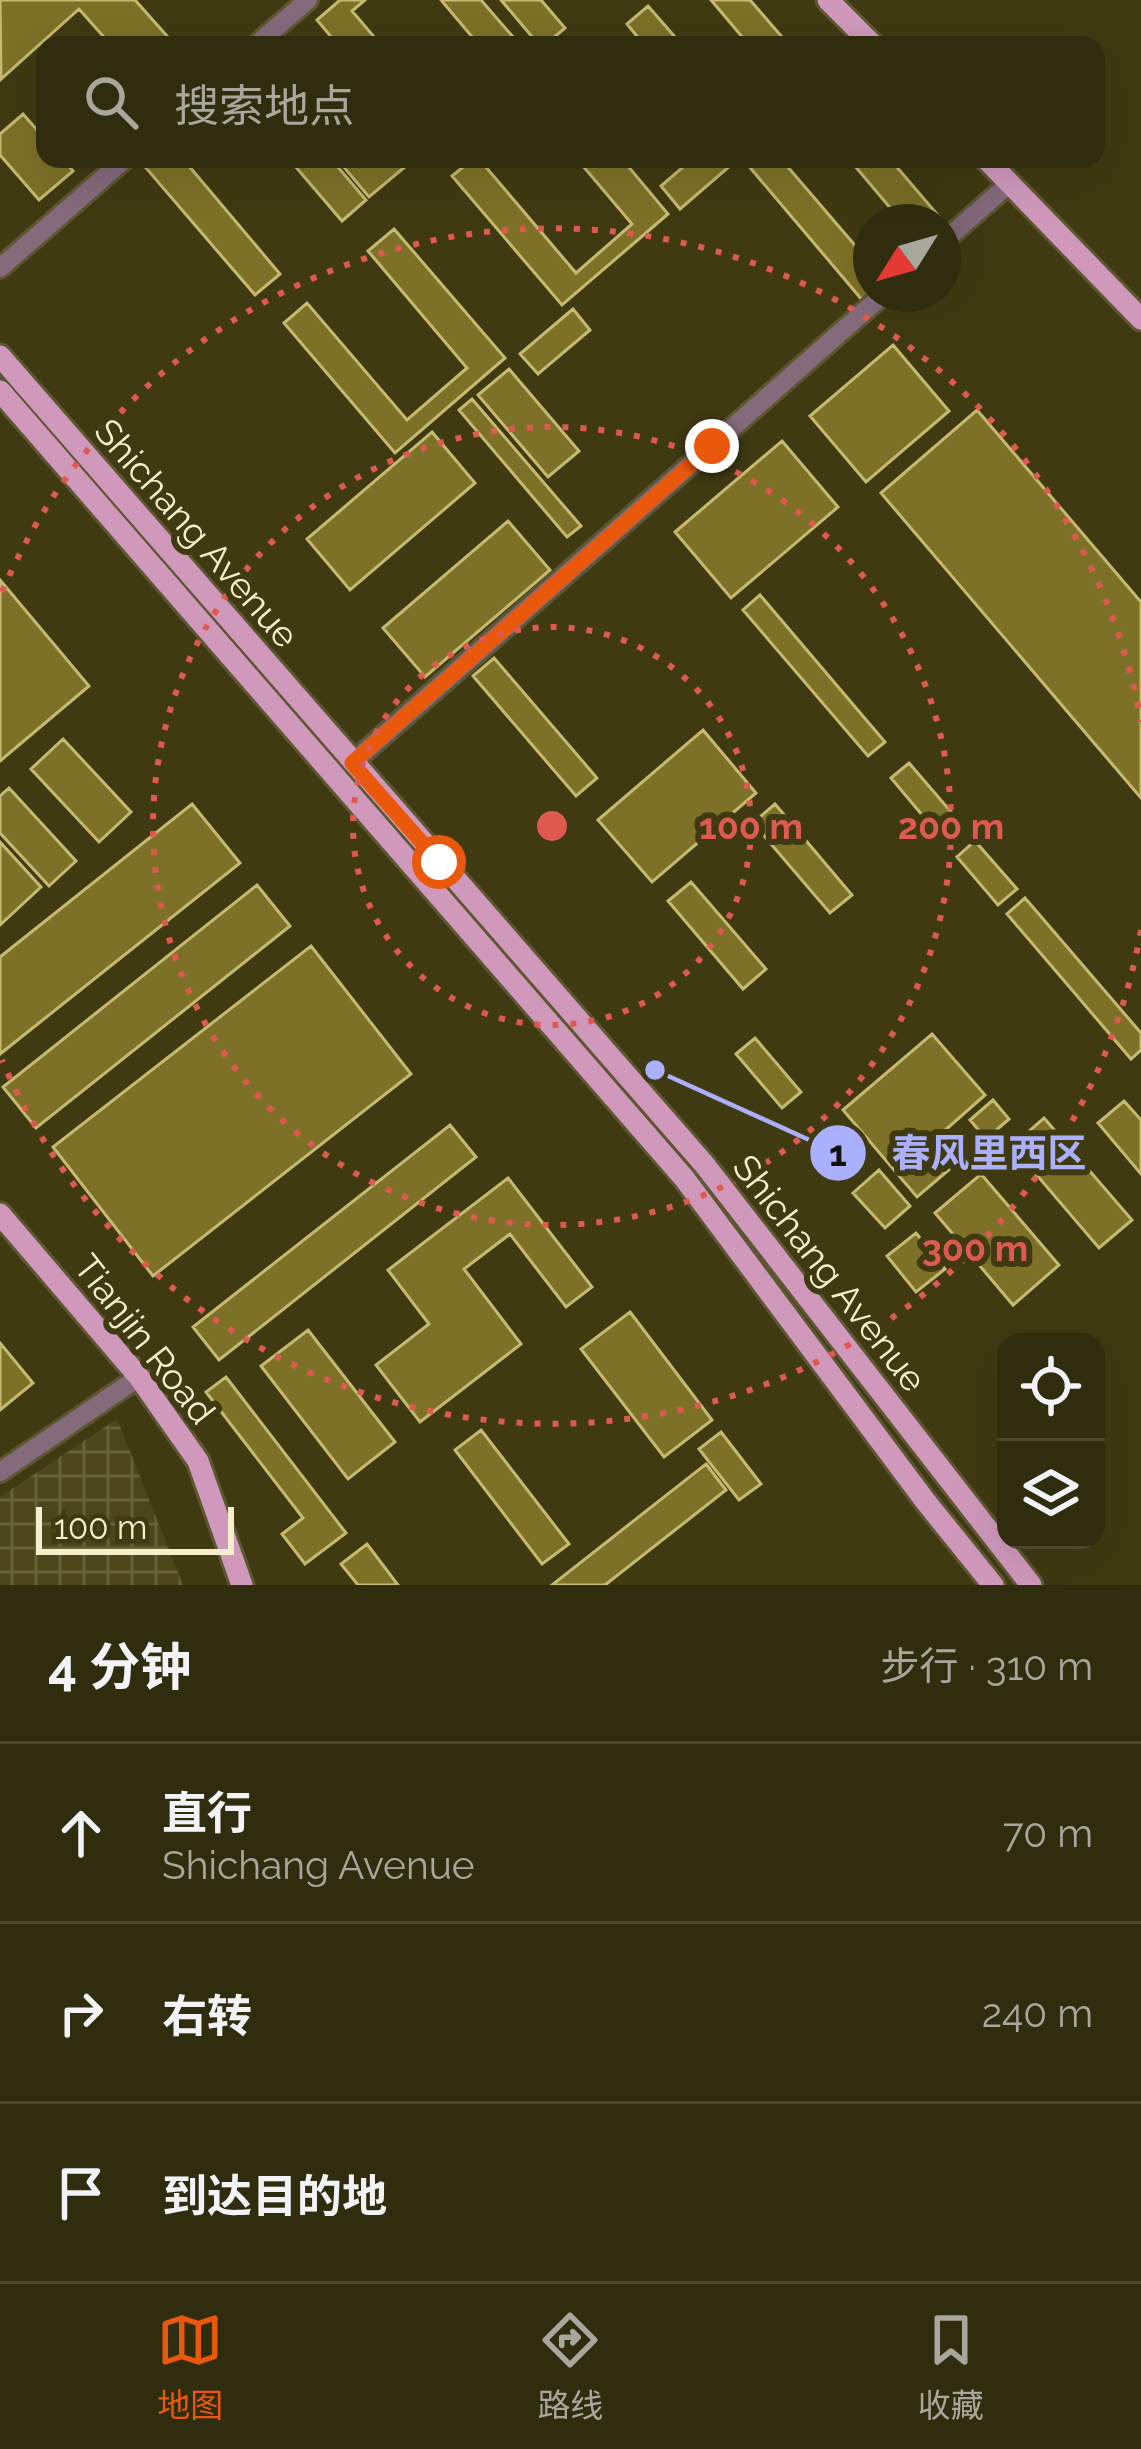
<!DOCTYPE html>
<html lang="zh">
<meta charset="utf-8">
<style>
body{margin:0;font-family:Raleway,"Noto Sans SC",sans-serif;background:#383417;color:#f1f3f6}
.controls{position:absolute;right:36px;bottom:36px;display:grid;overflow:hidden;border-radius:24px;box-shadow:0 12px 48px #0002}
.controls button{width:108px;height:108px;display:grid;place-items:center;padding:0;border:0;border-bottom:3px solid #4b482e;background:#302c0e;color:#f1f3f6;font:60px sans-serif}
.compass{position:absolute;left:853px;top:204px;width:108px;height:108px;border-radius:50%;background:#302c0e;box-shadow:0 12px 48px #0002;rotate:233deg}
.scale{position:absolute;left:36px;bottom:30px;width:198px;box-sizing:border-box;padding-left:12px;border:6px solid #f5efcc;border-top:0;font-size:33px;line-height:42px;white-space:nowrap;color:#f5efcc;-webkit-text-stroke:9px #403a13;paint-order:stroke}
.stop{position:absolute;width:36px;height:36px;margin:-27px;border:9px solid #ea580c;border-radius:50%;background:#fff}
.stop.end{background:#ea580c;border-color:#fff;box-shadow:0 3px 12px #0008}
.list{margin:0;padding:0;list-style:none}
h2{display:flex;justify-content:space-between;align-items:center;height:156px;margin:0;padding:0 48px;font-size:51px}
h2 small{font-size:39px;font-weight:400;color:#a8a79e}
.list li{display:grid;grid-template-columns:78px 1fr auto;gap:36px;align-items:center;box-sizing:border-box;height:180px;padding:0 48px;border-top:3px solid #4b482e}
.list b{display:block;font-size:45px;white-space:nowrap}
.list p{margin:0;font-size:39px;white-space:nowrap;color:#a8a79e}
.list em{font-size:39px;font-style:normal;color:#a8a79e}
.icon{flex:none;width:66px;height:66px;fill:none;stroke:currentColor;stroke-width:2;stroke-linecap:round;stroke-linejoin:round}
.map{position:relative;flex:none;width:1141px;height:1585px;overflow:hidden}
.search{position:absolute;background:#302c0e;box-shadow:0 12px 48px #0002;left:36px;right:36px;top:36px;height:132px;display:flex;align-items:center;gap:30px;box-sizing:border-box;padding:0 42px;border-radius:24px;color:#a8a79e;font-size:45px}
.sheet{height:696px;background:#302c0e}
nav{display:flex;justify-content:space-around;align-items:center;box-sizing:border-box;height:168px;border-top:3px solid #4b482e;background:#302c0e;font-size:33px;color:#a8a79e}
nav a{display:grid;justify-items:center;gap:6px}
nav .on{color:#ea580c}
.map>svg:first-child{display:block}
.industrial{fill:url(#industrial-grid)}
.building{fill:#7d7127;stroke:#c6ba71;stroke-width:3}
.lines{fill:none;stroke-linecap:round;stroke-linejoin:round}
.minor-casing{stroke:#5d5731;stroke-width:24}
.major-casing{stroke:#5d5731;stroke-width:27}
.minor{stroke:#856a7c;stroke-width:18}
.major{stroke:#d099bc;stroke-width:21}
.route{stroke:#ea580c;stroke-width:15}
.ring{fill:none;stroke:#de5a51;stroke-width:6;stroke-dasharray:6 12}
.labels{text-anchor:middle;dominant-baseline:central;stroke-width:12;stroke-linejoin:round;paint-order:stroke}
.street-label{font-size:36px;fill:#f5efcc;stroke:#403a13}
.centre{fill:#de5a51;stroke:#403a13;stroke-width:6}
.ring-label{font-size:36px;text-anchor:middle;font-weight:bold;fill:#de5a51;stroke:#403a13;stroke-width:12;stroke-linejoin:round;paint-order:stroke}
.leader{fill:none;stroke:#aab0fb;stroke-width:4.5}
.callout-dot{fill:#aab0fb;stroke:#403a13;stroke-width:4.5}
.mark-label{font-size:36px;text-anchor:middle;font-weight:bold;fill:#111}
.callout-label{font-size:39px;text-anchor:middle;font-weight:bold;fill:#aab0fb;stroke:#403a13;stroke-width:12;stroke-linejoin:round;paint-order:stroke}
</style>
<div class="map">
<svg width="1141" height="1585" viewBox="0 0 1141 1585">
<defs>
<pattern id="industrial-grid" width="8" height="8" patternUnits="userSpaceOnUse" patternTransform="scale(3)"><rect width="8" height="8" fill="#4d461b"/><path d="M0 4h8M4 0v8" fill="none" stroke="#67613b"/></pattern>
</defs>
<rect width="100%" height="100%" fill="#403a13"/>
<path class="industrial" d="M117,1419L183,1585H0V1497Z"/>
<path class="building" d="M0,0H135L175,45H111L79,9L1,79Z
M340,0H365L352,11L381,45H338L317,20Z
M441,0H481L520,45H479Z
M501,0H541L565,28L545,45H539Z
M711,0H750L789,45H749Z
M648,6L682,45H644L627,24Z
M23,114L45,139V159H63L73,171L39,200L0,155V134Z
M156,159H183L280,274L255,295L146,168Z
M289,159H331L366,200L342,221Z
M337,159H400L406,166L369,197Z
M473,159H479L576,273L632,224L577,159H622L668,214L562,305L452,176Z
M686,159H723L730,166L680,209L661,186L689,162Z
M752,159H781L871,264V294L863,301L747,164Z
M849,159H890L948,227L943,231V222H902Z
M394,229L505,358L395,453L284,323L307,303L407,420L467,368L368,251Z
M573,309L590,330L538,374L520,354Z
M893,345L949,411L866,482L810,416Z
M509,369L579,451L548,477L478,395Z
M472,399L581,526L567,537L459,410Z
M977,410L1141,602V798L881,493Z
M432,432L475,483L350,590L307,539Z
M782,441L838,507L731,598L675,532Z
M508,521L550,570L425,677L383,628Z
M0,580L89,686L0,761Z
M760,595L885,742L868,756L743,610Z
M494,658L597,778L576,796L473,676Z
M703,730L756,793L652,882L598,820Z
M63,739L131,812L99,842L31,769Z
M909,763L952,813L933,828L891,778Z
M9,788L76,861L49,886L0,833V796Z
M192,804L240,863L0,1054V957Z
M775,804L852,895L830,913L753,823Z
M975,841L1017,889L998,905L957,857Z
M0,842L41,887L0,925Z
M691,882L766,969L743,989L668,901Z
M257,885L290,926L36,1128L3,1087Z
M1025,898L1141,1033V1050L1131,1059L1007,914Z
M311,946L411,1074L153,1276L53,1147Z
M932,1034L985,1095L943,1132L964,1157L917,1197L843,1110Z
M755,1038L801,1092L782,1108L736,1054Z
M993,1100L1009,1119L986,1139L970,1120Z
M1124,1101L1141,1120V1174L1098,1123Z
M1044,1118L1132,1220L1099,1248L1012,1146Z
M450,1125L476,1157L219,1360L193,1327Z
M879,1170L910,1206L885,1228L853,1193Z
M981,1174L1059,1265L1013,1305L935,1213Z
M508,1178L592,1287L566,1307L510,1234L464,1269L521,1344L420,1422L376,1365L429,1324L388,1270Z
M916,1233L945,1269L916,1292L887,1256Z
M630,1312L712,1420L664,1457L581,1349Z
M308,1330L395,1442L348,1479L261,1366Z
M0,1343L33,1383L0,1410Z
M226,1377L346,1533L305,1564L282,1534L303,1518L206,1392Z
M481,1430L569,1544L542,1564L455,1450Z
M721,1432L761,1484L739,1500L699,1449Z
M706,1464L726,1490L605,1585H552Z
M367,1544L398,1585H358L341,1564Z"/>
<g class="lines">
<defs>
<path id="minor" d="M256,45L308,0
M943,242L1010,183
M0,268L125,159
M352,763L884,294
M0,1472L139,1377"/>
<path id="major" d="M828,0L873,45
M986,159L1141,319
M0,356L704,1164L1031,1585
M0,391L684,1178L926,1502L993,1585
M0,1214L139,1377L198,1461L242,1585"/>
</defs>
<use href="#minor" class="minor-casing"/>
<use href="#major" class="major-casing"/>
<use href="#minor" class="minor"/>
<use href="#major" class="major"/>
</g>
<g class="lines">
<path class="route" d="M439,862L352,763L712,446"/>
</g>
<g class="ring">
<circle cx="552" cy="826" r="199"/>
<circle cx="552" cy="826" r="399"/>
<path d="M1141 930A598 598 0 0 1 2 1060M2 592A598 598 0 0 1 1141 722"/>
</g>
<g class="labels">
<g class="street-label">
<text transform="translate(197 533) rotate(49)">Shichang Avenue</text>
<text transform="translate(830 1273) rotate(52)">Shichang Avenue</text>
<text transform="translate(145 1339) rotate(52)">Tianjin Road</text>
</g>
</g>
<circle cx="552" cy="826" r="18" class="centre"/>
<g class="ring-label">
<text x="751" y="839">100 m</text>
<text x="951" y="839">200 m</text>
<text x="975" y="1261">300 m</text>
</g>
<path class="leader" d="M655 1070L838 1153"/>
<g class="callout-dot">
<circle cx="655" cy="1070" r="12"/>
<circle cx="838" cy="1153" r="30"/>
</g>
<g class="mark-label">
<text x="838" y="1166">1</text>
</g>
<g class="callout-label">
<text x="989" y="1167">春风里西区</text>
</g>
</svg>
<div class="controls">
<button><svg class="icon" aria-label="locate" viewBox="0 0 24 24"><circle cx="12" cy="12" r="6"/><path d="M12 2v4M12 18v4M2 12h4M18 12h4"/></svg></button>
<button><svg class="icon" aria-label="layers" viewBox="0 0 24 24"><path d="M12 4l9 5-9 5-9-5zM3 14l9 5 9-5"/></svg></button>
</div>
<svg class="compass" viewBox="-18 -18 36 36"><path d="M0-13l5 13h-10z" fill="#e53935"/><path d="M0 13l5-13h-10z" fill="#a8a79e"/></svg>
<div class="scale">100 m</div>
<div class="stop" style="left:439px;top:862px"></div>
<div class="stop end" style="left:712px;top:446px"></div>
<div class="search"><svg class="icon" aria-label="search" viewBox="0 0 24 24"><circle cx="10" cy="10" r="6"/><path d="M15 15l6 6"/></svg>搜索地点</div>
</div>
<section class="sheet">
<h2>4 分钟<small>步行 · 310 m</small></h2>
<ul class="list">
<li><svg class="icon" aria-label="ahead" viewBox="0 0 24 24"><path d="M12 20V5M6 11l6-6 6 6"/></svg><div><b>直行</b><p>Shichang Avenue</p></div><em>70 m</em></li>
<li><svg class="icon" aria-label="right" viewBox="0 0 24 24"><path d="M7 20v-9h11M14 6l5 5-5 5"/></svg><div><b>右转</b></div><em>240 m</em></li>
<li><svg class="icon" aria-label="arrive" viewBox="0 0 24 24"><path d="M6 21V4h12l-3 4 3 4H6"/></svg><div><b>到达目的地</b></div></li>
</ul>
</section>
<nav>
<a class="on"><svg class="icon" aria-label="map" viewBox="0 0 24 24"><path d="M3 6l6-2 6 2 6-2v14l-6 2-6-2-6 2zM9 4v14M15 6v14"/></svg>地图</a>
<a><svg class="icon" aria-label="directions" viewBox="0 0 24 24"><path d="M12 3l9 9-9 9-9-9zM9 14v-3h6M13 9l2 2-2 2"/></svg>路线</a>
<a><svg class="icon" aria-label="saved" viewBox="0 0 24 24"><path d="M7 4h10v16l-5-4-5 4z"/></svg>收藏</a>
</nav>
